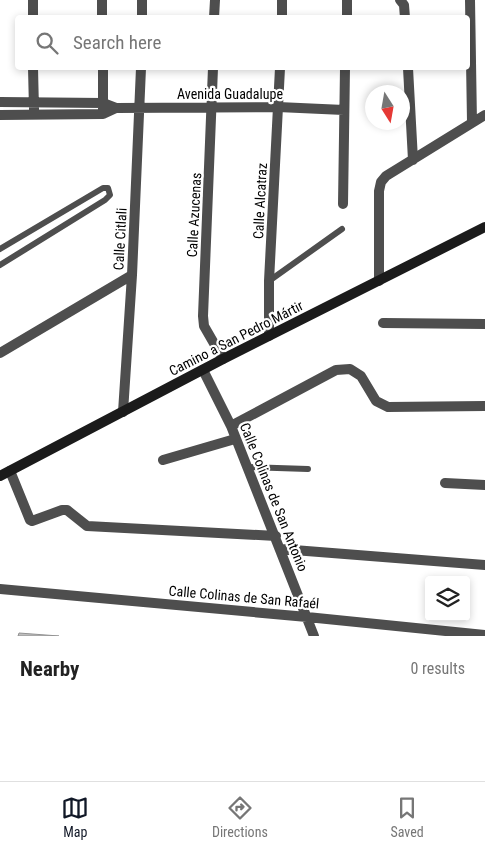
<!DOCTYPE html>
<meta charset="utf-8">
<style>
body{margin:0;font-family:"Roboto Condensed",sans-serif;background:#f6f6f6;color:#222}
.controls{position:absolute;right:15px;bottom:15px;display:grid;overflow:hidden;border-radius:5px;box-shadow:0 2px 8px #0003}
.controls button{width:45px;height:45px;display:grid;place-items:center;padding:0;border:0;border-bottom:1px solid #e0e0e0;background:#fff;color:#222;font:25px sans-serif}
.compass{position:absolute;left:365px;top:85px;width:45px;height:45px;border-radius:50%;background:#fff;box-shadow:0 2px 8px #0003;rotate:169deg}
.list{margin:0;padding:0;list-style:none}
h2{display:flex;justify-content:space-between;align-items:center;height:65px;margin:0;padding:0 20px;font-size:21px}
h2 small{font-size:16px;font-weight:400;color:#767676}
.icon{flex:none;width:28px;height:28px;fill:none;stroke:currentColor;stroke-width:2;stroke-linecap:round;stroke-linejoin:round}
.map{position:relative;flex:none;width:485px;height:636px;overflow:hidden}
.search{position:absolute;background:#fff;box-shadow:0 2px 8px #0003;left:15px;right:15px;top:15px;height:55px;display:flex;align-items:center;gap:12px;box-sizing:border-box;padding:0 18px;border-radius:5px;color:#767676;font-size:19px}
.sheet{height:145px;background:#fff}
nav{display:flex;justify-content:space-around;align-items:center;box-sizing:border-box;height:70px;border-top:1px solid #e0e0e0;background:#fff;font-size:14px;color:#767676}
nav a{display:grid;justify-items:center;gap:2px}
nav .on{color:#111827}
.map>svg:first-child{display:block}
.building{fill:#bebebe;stroke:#929292}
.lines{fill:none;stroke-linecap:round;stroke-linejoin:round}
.lane{stroke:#4e4e4e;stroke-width:6}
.street{stroke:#4e4e4e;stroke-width:10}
.secondary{stroke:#1b1b1b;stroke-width:10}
.labels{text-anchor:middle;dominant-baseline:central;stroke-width:4.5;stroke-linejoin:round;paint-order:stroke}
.street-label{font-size:14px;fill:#000;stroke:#fff}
</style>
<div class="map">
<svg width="485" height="636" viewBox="0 0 485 636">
<rect width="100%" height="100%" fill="#fff"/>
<path class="building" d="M19,633L59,636H18Z"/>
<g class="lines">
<path class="lane" d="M0,249L103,188H108L110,195L105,200L0,265
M269,281L342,229
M247,467L308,469"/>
<path class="street" d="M33,0V18
M102,0V18
M400,0L404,5L405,18
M470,0L472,122
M142,18V0
M214,18L215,0
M282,18V0
M347,18V0
M33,68L34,109
M103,68V109
M213,68L203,316L204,326L223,359
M408,68L413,160
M0,102L103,103L116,108L278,107L344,110
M0,115L103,114L116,108
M343,204L345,68
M379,281V191L381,182L386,176L485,115
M383,323L485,324
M269,336V281L280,68
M0,353L132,275
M203,370L231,426L314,636
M123,412L132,275L141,68
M231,426L336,370L350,369L361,376L376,401L388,407L485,406
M163,460L235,439
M10,471L30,520L32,521L62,510H67L87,526L276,536
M445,483L485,485
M281,549L485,565
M0,589L307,617L485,635"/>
<path class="secondary" d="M0,476L223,359L485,227"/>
</g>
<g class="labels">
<g class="street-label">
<text x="230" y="94">Avenida Guadalupe</text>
<text transform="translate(260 201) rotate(-87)">Calle Alcatraz</text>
<text transform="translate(194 215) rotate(-87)">Calle Azucenas</text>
<text transform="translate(120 239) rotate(-87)">Calle Citlali</text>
<text transform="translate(236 338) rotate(-27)">Camino a San Pedro Mártir</text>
<text transform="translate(274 497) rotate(68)">Calle Colinas de San Antonio</text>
<text transform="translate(244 597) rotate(5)">Calle Colinas de San Rafaél</text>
</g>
</g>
</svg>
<div class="controls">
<button><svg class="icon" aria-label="layers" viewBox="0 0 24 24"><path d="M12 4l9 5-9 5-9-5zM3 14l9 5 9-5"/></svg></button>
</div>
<svg class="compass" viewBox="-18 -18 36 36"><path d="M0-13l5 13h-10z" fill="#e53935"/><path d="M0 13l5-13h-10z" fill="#767676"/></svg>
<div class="search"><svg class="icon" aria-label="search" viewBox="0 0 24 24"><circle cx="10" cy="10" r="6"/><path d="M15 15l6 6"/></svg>Search here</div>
</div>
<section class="sheet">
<h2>Nearby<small>0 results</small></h2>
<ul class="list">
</ul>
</section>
<nav>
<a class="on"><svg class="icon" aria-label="map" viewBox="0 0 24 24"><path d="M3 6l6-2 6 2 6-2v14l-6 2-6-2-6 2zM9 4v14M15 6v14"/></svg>Map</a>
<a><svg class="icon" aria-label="directions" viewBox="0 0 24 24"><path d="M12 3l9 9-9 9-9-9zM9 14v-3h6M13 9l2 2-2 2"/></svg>Directions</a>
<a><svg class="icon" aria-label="saved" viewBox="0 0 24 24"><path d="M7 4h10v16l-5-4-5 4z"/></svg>Saved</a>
</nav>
